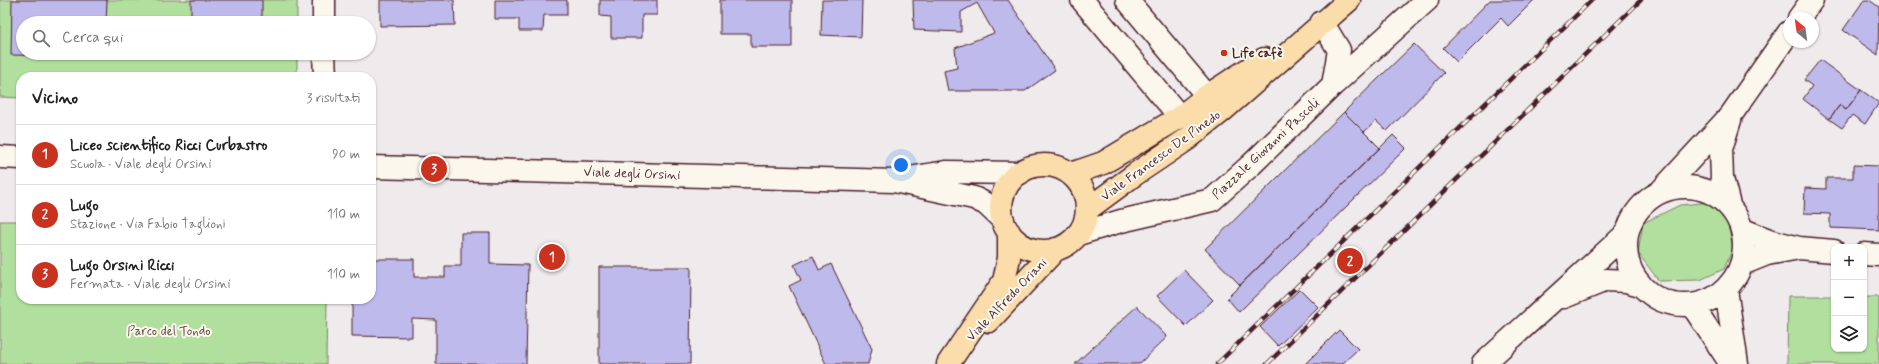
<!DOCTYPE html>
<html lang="it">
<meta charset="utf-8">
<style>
body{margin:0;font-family:Mynerve,sans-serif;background:#f6f6f6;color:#222}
.controls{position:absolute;right:12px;bottom:12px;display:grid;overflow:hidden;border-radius:8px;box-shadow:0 1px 3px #0004}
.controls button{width:36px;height:36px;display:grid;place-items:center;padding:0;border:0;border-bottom:1px solid #e0e0e0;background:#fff;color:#222;font:20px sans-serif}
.compass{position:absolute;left:1783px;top:12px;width:36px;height:36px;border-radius:50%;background:#fff;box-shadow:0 1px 3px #0004;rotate:331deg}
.you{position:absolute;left:901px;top:165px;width:14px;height:14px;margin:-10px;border:3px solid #fff;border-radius:50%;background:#1a73e8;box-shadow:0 0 0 6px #1a73e833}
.badge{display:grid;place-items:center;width:26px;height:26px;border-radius:50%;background:#c8321e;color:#fff;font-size:13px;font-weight:700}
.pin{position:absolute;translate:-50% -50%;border:2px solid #fff;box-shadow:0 1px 4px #0006}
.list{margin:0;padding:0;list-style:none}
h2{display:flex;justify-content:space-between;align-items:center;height:52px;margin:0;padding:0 16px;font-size:17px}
h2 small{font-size:13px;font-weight:400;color:#767676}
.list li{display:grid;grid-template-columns:26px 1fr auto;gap:12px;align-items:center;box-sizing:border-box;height:60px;padding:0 16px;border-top:1px solid #e0e0e0}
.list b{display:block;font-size:15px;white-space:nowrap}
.list p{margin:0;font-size:13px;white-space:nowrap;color:#767676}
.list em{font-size:13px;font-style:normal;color:#767676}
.icon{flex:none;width:22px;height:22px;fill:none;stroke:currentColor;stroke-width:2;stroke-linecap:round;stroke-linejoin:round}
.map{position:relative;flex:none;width:1879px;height:364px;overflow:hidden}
.search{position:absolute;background:#fff;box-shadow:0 1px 3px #0004;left:16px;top:16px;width:360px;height:44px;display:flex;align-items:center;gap:10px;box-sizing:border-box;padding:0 14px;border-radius:22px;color:#767676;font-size:15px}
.panel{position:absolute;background:#fff;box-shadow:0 1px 3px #0004;left:16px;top:72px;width:360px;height:232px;border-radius:16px}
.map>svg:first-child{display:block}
.green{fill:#b1df9e;stroke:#7e7f64}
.building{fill:#bfbaec;stroke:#4a1f2b}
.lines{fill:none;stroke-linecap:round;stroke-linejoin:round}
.minor-casing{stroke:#4a1f2b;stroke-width:25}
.major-casing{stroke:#4a1f2b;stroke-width:25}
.minor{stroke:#fbf7ec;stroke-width:22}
.major{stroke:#fbddab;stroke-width:22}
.rail-casing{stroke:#4a1f2b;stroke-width:4.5}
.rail{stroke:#fbf7ec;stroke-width:3;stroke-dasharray:9;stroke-linecap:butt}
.poi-dot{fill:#c8321e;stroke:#fbf7ec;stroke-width:1.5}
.labels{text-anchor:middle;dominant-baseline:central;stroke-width:4;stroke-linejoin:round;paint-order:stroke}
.poi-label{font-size:13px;font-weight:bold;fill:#4a1f2b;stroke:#fbf7ec;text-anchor:start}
.street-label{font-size:13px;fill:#4a1f2b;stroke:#fbf7ec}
.park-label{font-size:13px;fill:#644f48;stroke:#fbf7ec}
</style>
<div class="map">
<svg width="1879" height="364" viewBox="0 0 1879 364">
<rect width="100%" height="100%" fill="#efebec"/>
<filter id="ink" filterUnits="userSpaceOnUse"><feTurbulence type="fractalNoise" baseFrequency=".025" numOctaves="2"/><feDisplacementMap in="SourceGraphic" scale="8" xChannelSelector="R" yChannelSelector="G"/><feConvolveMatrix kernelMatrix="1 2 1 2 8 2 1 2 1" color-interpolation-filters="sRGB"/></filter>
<g filter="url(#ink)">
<path class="green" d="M0,0H297V23H23V53H297V77H21V98L0,97Z
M1723,201L1733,248L1724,269L1700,280L1659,281L1638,253L1643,223L1680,205Z
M0,221H21V299H327L326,364H0Z
M1788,296H1834V349H1864V297H1879V364H1787Z"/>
<path class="building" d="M12,0H107L106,23H23V53H106V57L11,55Z
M191,0H262V23H191Z
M380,0H454L455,25L380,26Z
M495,0H567V15H544L543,31H519V19H495Z
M600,0H657V15H642V38H611V17L600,16Z
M720,0H792V47H751V34H720Z
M822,0H862L861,37L821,35Z
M913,0H1008L1055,70L1025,91H948L944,71L957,68L955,48L994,33L977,3L961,12V32L914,30Z
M1490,0H1534L1508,26L1501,18L1457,62L1443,48Z
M1864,0H1869L1879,7L1878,55L1843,30Z
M1414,44L1444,73L1387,131L1376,121L1364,132L1344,112Z
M1820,60L1861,90L1846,110L1840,105L1829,119L1803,99L1812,86L1804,80Z
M1861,90L1879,103L1865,124L1852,115L1842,128L1829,119L1840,105L1846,110Z
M1344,112L1380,148L1240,285L1205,249Z
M1393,135L1406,148L1239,312L1227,298Z
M1853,165L1879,166V230L1830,228V214L1804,213L1805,188L1826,189V178H1853Z
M461,233H490V264L528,265L526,364H436V320L412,319V337L352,336V299H371V259H414V277H445V266H461Z
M813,256L819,270L831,264L872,349L868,364H826L789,286L801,280L794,265Z
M599,267H691L690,364H599Z
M1184,270L1213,300L1186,326L1157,296Z
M1300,289L1318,307L1278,346L1260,327Z
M1137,306L1167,337L1139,364H1075Z
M1339,330L1358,349L1342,364H1305Z"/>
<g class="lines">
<defs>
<path id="minor" d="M324,0V23
M1082,0L1180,117
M1127,0L1219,110
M1799,18L1812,0
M1322,22L1339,50L1333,85
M324,53L325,77
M0,157L21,158
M371,167L894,181L974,198L986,204L1003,220
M909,178L946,172L1020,173
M1626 246a59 59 0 1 1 118 0a59 59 0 1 1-118 0Z
M1660,192L1731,115L1789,32
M1729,205L1722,178L1721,149L1730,120
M1743,230L1769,240L1799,248L1834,251
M1078,234L1121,221L1212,200L1252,164L1333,85L1427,0
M1864,254L1879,255
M1742,264L1767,254L1794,249
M1726,289L1737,364
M1564,297L1606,280L1626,281L1640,285
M1692,305L1731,364
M1483,364L1627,233"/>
<path id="major" d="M1001 208a43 43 0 1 1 86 0a43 43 0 1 1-86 0Z
M1071,174L1103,163L1180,117L1207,96L1264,59
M1088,209L1134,175L1186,140L1221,112L1349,0
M989,321L1056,249
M948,364L1004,281L1009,258V232"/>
</defs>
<use href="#minor" class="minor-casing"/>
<use href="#major" class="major-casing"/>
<use href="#minor" class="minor"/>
<use href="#major" class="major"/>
<defs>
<path id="rail" d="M1217,364L1592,0
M1267,364L1641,0"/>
</defs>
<use href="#rail" class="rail-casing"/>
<use href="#rail" class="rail"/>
</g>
</g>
<circle class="poi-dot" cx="1224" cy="53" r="4"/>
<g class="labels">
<g class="poi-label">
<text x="1232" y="53">Life cafè</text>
</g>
<g class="street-label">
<text transform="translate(1266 149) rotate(-43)">Piazzale Giovanni Pascoli</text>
<text transform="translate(1161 156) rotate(-36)">Viale Francesco De Pinedo</text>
<text transform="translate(632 174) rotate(2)">Viale degli Orsini</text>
<text transform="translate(1007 300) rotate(-46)">Viale Alfredo Oriani</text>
</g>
<g class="park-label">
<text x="169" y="331">Parco del Tondo</text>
</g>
</g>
</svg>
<div class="controls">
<button>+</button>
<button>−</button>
<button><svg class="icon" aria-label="layers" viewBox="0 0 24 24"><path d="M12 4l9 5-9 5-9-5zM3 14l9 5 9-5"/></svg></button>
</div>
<svg class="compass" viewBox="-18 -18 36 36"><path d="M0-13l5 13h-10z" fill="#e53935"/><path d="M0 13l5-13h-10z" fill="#767676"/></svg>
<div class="you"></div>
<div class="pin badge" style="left:552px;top:257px">1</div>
<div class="pin badge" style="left:1350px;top:261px">2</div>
<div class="pin badge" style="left:434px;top:169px">3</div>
<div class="search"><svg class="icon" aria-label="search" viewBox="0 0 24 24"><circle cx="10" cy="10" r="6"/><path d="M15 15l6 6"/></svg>Cerca qui</div>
<section class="panel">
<h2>Vicino<small>3 risultati</small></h2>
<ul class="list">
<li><span class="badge">1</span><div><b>Liceo scientifico Ricci Curbastro</b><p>Scuola · Viale degli Orsini</p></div><em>90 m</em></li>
<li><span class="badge">2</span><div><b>Lugo</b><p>Stazione · Via Fabio Taglioni</p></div><em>110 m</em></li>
<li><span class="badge">3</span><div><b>Lugo Orsini Ricci</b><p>Fermata · Viale degli Orsini</p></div><em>110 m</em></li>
</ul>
</section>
</div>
